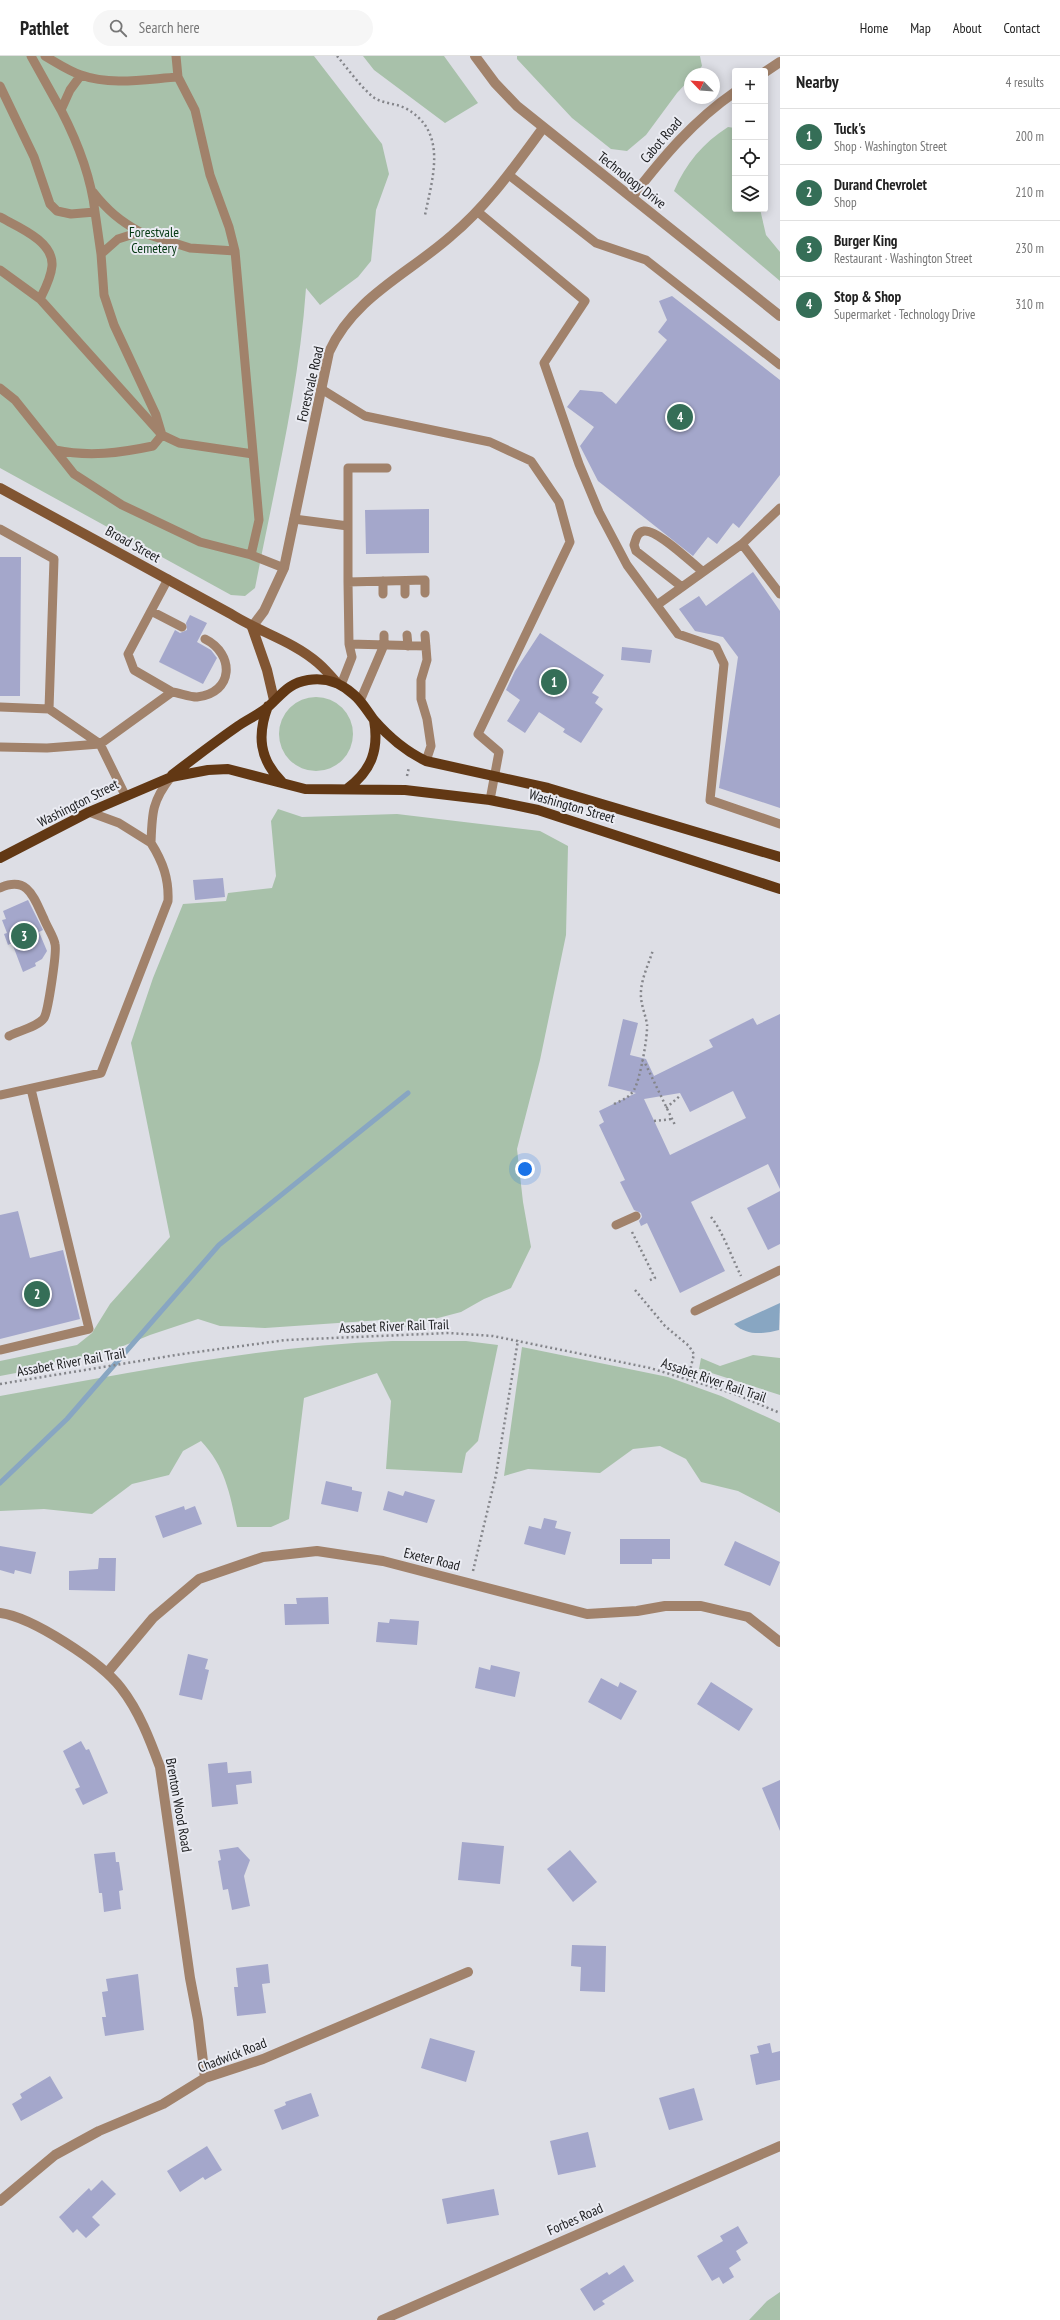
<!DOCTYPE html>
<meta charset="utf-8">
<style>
body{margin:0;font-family:"PT Sans Narrow",sans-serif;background:#f6f6f6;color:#222}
.controls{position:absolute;right:12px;top:12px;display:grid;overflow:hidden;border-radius:4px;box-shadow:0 2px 10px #0003}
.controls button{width:36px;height:36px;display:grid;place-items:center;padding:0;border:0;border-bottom:1px solid #e0e0e0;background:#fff;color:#222;font:20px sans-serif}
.compass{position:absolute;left:684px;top:12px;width:36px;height:36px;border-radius:50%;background:#fff;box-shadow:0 2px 10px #0003;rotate:295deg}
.you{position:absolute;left:525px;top:1113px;width:14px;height:14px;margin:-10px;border:3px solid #fff;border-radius:50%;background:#1a73e8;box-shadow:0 0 0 6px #1a73e833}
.badge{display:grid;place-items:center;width:26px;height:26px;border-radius:50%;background:#356e57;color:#fff;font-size:13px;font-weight:700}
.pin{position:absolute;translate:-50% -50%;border:2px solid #fff;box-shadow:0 1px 4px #0006}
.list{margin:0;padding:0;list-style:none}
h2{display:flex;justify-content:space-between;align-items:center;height:52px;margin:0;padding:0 16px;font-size:17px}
h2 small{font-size:13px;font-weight:400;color:#767676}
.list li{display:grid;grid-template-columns:26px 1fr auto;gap:12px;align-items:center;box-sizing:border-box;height:56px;padding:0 16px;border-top:1px solid #e0e0e0}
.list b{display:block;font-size:15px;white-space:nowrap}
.list p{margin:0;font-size:13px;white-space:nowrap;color:#767676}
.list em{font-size:13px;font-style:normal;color:#767676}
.icon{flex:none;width:22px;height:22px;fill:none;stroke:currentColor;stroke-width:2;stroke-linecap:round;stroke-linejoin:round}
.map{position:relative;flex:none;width:780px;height:2264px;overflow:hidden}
header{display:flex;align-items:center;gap:24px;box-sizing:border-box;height:56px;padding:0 20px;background:#fff;border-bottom:1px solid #e0e0e0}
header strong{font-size:19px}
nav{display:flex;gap:22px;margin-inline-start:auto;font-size:14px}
.search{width:280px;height:36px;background:#f6f6f6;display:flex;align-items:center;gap:10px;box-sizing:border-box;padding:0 14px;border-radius:22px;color:#767676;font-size:15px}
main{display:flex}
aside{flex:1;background:#fff}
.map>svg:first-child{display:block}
.green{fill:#a8c1aa}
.water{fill:#88a6c2}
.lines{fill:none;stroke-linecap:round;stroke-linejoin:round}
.stream{stroke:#88a6c2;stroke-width:5}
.building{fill:#a4a7cb;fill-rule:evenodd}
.path{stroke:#84858a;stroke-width:2.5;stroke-dasharray:2 3;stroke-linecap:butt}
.service{stroke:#a1826b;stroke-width:9}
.minor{stroke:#a1826b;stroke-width:10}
.tertiary{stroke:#a1826b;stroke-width:10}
.secondary{stroke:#815532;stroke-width:10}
.primary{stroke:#623814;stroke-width:10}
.labels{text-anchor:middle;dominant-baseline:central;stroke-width:4;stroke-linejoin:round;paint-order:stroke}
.street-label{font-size:14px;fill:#1b1c1e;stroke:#eaebf2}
.park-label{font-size:14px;fill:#053913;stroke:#eaebf2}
</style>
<header>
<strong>Pathlet</strong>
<div class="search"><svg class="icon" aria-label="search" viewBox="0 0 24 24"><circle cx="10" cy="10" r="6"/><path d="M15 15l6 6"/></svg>Search here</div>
<nav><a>Home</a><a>Map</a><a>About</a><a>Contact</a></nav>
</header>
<main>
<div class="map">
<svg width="780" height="2264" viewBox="0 0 780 2264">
<rect width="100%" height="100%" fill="#dddee5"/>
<path class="green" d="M0,0H314L382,88L389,118L376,154L371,205L358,221L320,249L306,232C299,333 274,433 255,532L245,540L231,539L0,412Z
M363,0H444L478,47L445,67L374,14Z
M517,0H700L702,10L695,18H690V23L677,37L646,79L627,95L611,93L572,62L517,3Z
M728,71L735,72V153H760L766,179L780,196V225L674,135C686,107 703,87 728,71Z
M279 678a37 37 0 1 1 74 0a37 37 0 1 1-74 0Z
M278,753L302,761L397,758L540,775L568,790L566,879L540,1004L517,1093L523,1146L531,1191L511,1232L484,1243L461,1256L400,1272L382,1264L265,1272L220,1270L198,1263L150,1279L111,1295L37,1313L0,1320V1305L77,1289L92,1277L110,1248L170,1181L131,987L153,922L183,848L226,845L228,837L272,832L276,820L271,765Z
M392,1285H466L498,1289L478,1385L466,1397L462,1417L386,1413L391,1345L377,1317L304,1342L289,1463L271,1471H237C230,1438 225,1410 201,1385L183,1395L169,1419L132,1428L92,1458L44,1453L0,1455V1340C129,1317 260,1290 392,1285Z
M522,1291L668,1321L721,1340L780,1367V1457L738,1435L701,1426L686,1403L660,1390L633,1393L600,1417L528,1413L504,1420Z
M753,1299L780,1302V1339L699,1313L701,1302L720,1310Z
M780,2236V2264H749L767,2245Z"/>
<path class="water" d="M780,1247L779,1274C763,1278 747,1280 734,1268Z"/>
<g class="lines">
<path class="stream" d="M0,1427L67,1363L219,1189L408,1037"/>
</g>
<path class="building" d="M672,240L780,324V419L739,472L733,467L717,488L708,481L693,500L598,425L580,390L594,371L567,351L580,334L602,336L616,348L667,284L658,276L667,264L659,245Z
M429,453V497L366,498L365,454Z
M0,501H21L20,640H0Z
M753,516L780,555V752L719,732L738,601L723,581L695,575L679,553L699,540L706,550Z
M190,559L207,567L197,586L211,594L217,602L203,628L159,606L175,574L180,577L187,574L186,567Z
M540,577L604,619L592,637L599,641L595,647L603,653L581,687L563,676L565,673L539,656L525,677L507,665L520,644L506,634L515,615Z
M622,591L652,594L650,607L621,604Z
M223,822L225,841L195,844L193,824Z
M28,844L43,874L39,876L47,895L42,903L35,907L36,910L23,916L12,887L8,889L4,878L7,877L2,864L6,863L3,855Z
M780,958V1133L768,1108L691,1146L725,1215L680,1237L647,1167L641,1170L639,1165L642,1161L641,1157L634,1154L620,1126L625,1124L599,1069L604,1066L599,1055L636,1037L608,1030L623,963L638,967L630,999L646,1003L654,1020L713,991L709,984L753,962L757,969ZM733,1035L746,1062L670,1099L644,1043L680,1037L690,1056Z
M780,1135V1188L768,1194L747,1152Z
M18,1155L30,1202L63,1194L80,1263L0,1283V1159Z
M326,1425L352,1431V1434L362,1436L358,1456L321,1448Z
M388,1435L403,1440L405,1435L435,1444L427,1467L383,1454Z
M184,1450L185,1454L195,1450L202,1468L163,1482L155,1460Z
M544,1462L557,1465L555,1472L571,1476L565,1499L524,1488L529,1470L541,1473Z
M620,1483H670V1503H652V1508H620Z
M735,1485L780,1506L770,1530L724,1509Z
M0,1490L36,1496L31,1518L15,1514L14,1518L0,1514Z
M99,1502H116L115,1535L69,1534V1515L98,1513Z
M328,1541L329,1568L285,1569L284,1548H297L296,1542Z
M390,1563L419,1565L417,1589L376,1586L378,1566L389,1567Z
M188,1598L208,1603L205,1613L209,1614L202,1644L179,1639Z
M491,1609L520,1616L515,1641L475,1632L479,1611L490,1614Z
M601,1622L618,1631L620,1626L637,1635L621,1664L588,1646Z
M711,1626L753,1653L739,1675L697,1648Z
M81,1685L86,1694L89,1693L108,1737L83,1749L75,1733L80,1731L63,1695Z
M227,1706L228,1717L251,1715L252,1727L236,1729L238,1748L212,1751L208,1708Z
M780,1724V1775L762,1732Z
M462,1786L504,1790L500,1828L458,1824Z
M238,1791L250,1804L244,1820L250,1850L232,1854L228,1833L223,1834L218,1805L221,1804L219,1794Z
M570,1794L597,1826L573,1846L547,1813Z
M115,1796L116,1806H119L123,1834L119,1835L121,1853L104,1856L102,1837H99L94,1798Z
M572,1889L606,1890L605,1936L580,1935L581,1911L571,1910Z
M268,1908L270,1927L262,1928L266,1957L237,1960L234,1931H238L236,1912Z
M138,1918L144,1974L105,1980L102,1961H106L102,1936L108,1935L106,1923Z
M430,1982L475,1995L466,2026L421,2012Z
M770,1987L772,1997L780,1995V2024L756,2029L750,1999L759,1997L757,1990Z
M50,2020L63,2042L21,2065L12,2048L22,2042L20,2038Z
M694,2032L703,2064L669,2074L659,2042Z
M311,2037L319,2060L282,2074L274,2054L286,2049L285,2046Z
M588,2076L596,2111L558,2119L550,2085Z
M207,2090L222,2114L205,2124L203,2121L180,2136L167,2115Z
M102,2124L116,2138L92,2161L100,2169L86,2182L77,2173L73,2177L59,2161L89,2132L91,2135Z
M494,2133L499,2159L447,2168L442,2143Z
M738,2170L748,2187L736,2195L741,2204L729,2212L734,2221L723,2228L719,2221L712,2225L697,2200L723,2185L720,2180Z
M624,2209L634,2225L602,2245L605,2248L594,2255L580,2233L607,2216L609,2219Z"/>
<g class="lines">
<path class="path" d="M337,0C348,13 360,30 373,41C383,48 395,47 405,52C448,75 433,120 425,159
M407,720L409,711
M642,1004L645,1007L675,1069
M614,1048C622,1044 629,1042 634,1034C640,1024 648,980 647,968C645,957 640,947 641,935C642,921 649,907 653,894
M666,1052L681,1039
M654,1065L672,1063
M711,1161C723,1176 732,1202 741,1220
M632,1176L655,1222L648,1225
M635,1234L665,1270L689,1290L694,1298L688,1323
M0,1328L182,1298L286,1284L449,1277L493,1280L650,1312L735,1338L780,1357
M473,1515L496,1419L518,1284"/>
<path class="service" d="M31,0L61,54
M45,0C57,7 69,15 81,19C111,30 147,23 178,21
M176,0L178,21L195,54L210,119L229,171L235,195L259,464L251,499L284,512
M81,19L70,34L61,54C77,85 91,121 95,156
M0,30L34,101L50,148L57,155L71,158L95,156L101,198L104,239L114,269L156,359L162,379L179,387L253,398
M509,119L596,187L646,204L780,309
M93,136C107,154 120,165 140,176L118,183L101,198
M478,156L585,245L544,307L579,408L599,456L627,509L678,578L716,591L724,608L710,744L780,768
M0,161C18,171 54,185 52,210C51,222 45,233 40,243
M140,176L190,192L235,195
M0,214L40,243L162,379L153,390C120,397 89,401 55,394L15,344L0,332
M323,334L365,360L490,386L531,405L559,446L570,486L478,678L499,696L490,744
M55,394L74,418L122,449L200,486L251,499
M780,452L742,488L780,538
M294,463L348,470
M0,473L54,503L49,653L100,688L125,739
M383,525V538
M405,525V538
M348,526V412H387
M682,531L636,495L634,489C636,483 637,476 644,475C657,473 692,507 703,516
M657,549L742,488
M151,555L182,571
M407,579L408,590
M425,579L427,604L421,624V643L427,663L431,690L426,705
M349,588L426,590
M341,629L352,601L349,588L348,526L425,524V537
M172,636C180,637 189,641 197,641C234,637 235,598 205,583
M360,645L384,589V579
M0,651L49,653
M0,691L47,692L100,688L172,636L134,614L128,598L168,523
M89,756L119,767L151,787C152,757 152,745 171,721
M0,832C28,819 34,842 44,863C47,871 54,881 55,888C57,896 48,956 44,962C38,971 18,975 9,980
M0,1039L101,1017L168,845C169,823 163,806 151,787
M616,1169L636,1160
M695,1255L780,1214
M0,1294L89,1273L31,1033"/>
<path class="minor" d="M765,16L780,6
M632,141C663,101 693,65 735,36
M0,1557C32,1561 101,1606 121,1632C139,1655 150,1684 160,1711L190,1922L198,1964L205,2022
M107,1617L153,1562L199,1523L263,1501L317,1495L383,1505L587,1558L637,1555L665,1550H701L748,1561L780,1586
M0,2145L55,2099L99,2075L163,2048L205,2022L263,2003L468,1916
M382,2264L780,2090"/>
<path class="tertiary" d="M475,0L495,27L517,50L780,260
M252,571L264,555L284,512L329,296C354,241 408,218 451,180C488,149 515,110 543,72"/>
<path class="secondary" d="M0,432L231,558C259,576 293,585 318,607C325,613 331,620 337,627
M252,571L267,614L274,644"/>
<path class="primary" d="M268,650C257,679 259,703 282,726
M172,719C194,702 215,686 238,670C248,663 260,658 269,650C282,638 289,627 308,624C325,621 341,627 353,638C362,645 367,655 374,664C388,680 407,696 426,705L548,732L780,801
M348,732C372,714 379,693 374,664
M0,802L89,756L171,721L208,714L228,713L305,733L405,734L490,744L538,754L780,833"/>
</g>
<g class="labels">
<g class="street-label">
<text transform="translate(661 84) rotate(-49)">Cabot Road</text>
<text transform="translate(632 124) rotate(38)">Technology Drive</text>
<text transform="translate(310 328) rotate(-77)">Forestvale Road</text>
<text transform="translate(133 488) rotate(29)">Broad Street</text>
<text transform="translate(78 747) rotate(-27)">Washington Street</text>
<text transform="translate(572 750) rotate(16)">Washington Street</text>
<text transform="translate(394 1270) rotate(-2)">Assabet River Rail Trail</text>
<text transform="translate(71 1306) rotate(-10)">Assabet River Rail Trail</text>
<text transform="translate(714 1324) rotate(19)">Assabet River Rail Trail</text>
<text transform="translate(432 1503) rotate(14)">Exeter Road</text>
<text transform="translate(179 1749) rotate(80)">Brenton Wood Road</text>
<text transform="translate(232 1999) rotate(-21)">Chadwick Road</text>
<text transform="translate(575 2163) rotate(-24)">Forbes Road</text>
</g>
<g class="park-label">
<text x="154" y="176">Forestvale<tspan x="154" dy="16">Cemetery</tspan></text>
</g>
</g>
</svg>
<div class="controls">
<button>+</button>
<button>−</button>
<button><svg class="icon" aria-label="locate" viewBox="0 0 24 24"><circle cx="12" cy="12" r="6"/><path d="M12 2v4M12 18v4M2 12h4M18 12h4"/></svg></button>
<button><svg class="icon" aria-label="layers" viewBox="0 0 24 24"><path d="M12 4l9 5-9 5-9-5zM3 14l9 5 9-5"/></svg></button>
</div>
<svg class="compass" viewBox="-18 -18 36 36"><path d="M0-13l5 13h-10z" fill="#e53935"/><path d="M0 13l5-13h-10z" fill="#767676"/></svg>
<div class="you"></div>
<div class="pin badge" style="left:554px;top:626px">1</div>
<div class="pin badge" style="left:37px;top:1238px">2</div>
<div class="pin badge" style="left:24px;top:880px">3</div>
<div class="pin badge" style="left:680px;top:361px">4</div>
</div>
<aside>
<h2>Nearby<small>4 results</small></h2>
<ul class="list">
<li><span class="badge">1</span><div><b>Tuck's</b><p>Shop · Washington Street</p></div><em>200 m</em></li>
<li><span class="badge">2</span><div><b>Durand Chevrolet</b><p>Shop</p></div><em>210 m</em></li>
<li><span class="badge">3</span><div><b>Burger King</b><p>Restaurant · Washington Street</p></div><em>230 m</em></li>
<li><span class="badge">4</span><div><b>Stop &amp; Shop</b><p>Supermarket · Technology Drive</p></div><em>310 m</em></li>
</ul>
</aside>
</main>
